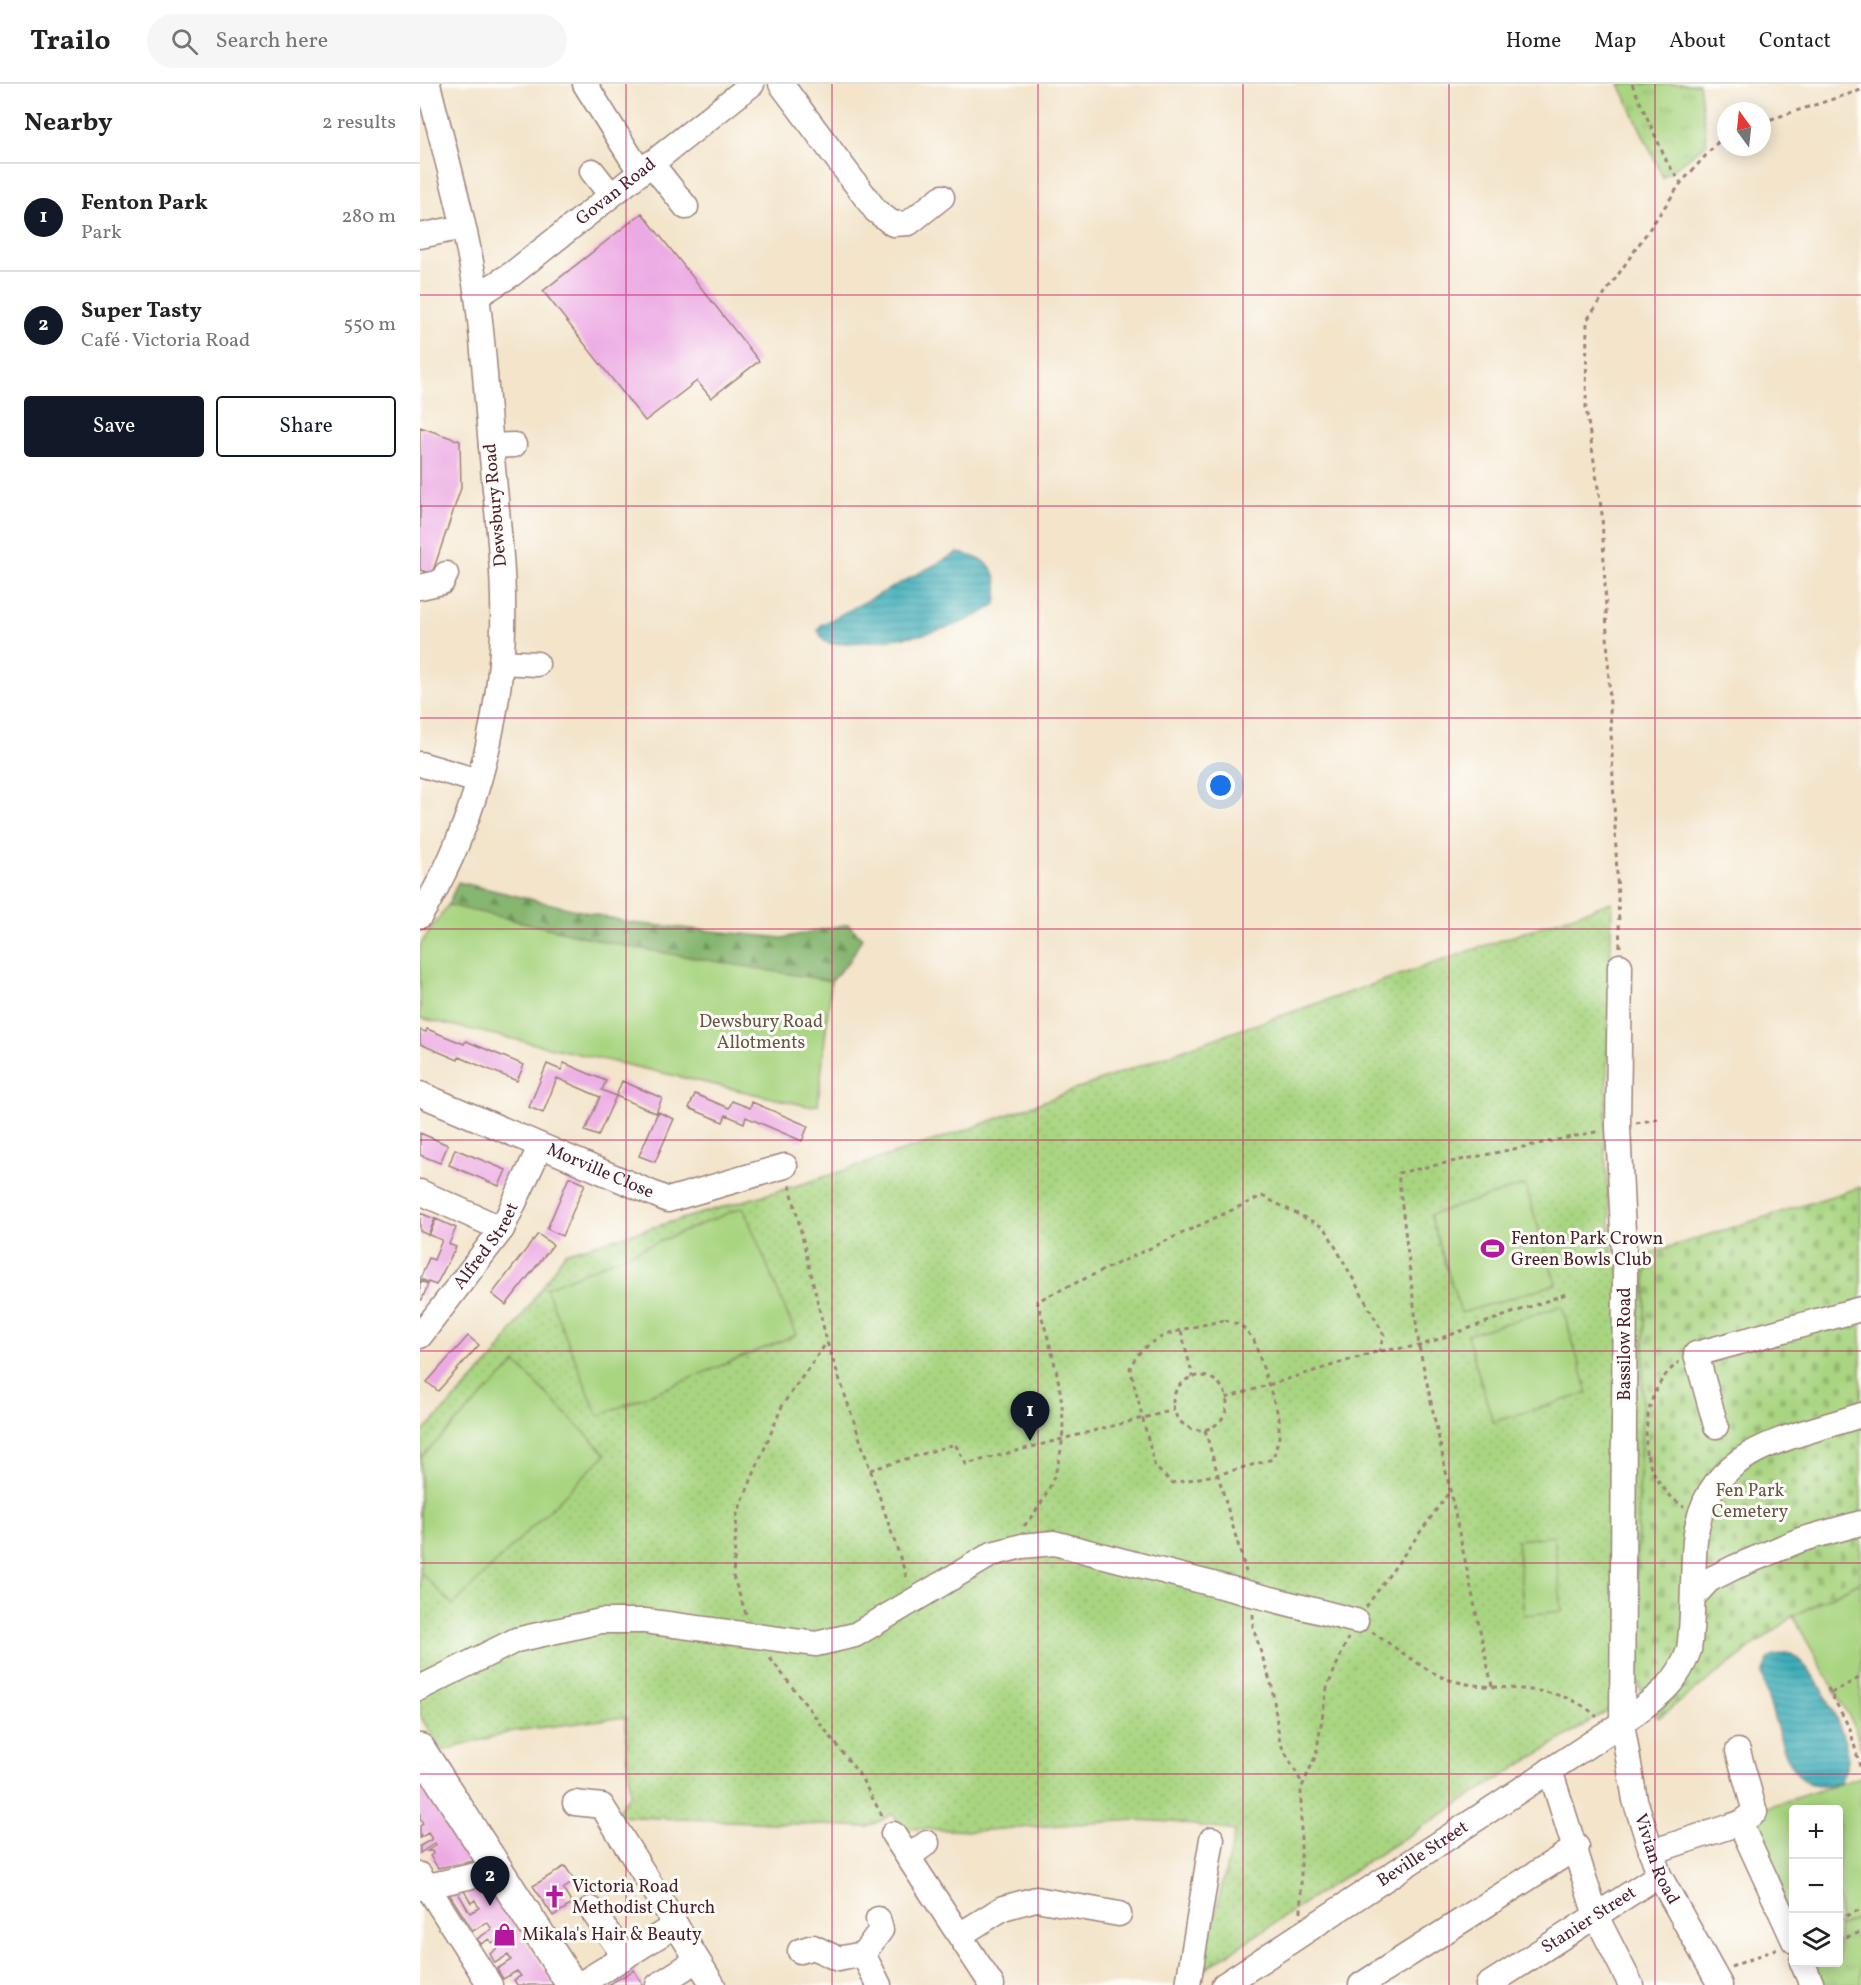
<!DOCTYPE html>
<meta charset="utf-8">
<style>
body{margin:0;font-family:Vollkorn,serif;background:#f6f6f6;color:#222}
.controls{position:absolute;right:18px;bottom:18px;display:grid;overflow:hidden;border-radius:6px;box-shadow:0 3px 15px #0003}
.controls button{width:54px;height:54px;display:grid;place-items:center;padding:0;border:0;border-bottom:2px solid #e0e0e0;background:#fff;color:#222;font:30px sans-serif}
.compass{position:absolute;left:1297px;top:18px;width:54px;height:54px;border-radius:50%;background:#fff;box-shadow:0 3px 15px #0003;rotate:345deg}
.you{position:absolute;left:801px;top:702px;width:21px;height:21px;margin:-15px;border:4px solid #fff;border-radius:50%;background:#1a73e8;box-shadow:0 0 0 9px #1a73e833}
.badge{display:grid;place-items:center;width:39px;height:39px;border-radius:50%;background:#111827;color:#fff;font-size:20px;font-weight:700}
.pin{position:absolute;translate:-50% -50px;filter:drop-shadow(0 2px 3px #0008)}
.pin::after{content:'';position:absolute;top:32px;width:21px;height:18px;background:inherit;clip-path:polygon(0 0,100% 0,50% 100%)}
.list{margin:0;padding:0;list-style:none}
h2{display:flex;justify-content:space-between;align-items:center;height:78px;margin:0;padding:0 24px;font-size:26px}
h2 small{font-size:20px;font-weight:400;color:#767676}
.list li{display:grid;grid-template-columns:39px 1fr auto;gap:18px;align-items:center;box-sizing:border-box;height:108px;padding:0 24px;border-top:2px solid #e0e0e0}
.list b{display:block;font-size:22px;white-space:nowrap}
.list p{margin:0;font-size:20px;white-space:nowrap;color:#767676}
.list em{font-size:20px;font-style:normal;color:#767676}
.actions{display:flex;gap:12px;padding:18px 24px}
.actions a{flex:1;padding:14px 0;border:2px solid #111827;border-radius:6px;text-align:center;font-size:21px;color:#111827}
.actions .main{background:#111827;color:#fff}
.icon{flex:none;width:33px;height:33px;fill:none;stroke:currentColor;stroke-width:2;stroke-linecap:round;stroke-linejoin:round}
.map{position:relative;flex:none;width:1441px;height:1901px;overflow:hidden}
header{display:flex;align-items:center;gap:36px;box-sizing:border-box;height:84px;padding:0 30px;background:#fff;border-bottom:2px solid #e0e0e0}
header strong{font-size:28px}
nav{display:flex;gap:33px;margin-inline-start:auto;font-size:21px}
.search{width:420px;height:54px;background:#f6f6f6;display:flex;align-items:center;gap:15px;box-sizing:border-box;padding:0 21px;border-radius:33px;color:#767676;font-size:22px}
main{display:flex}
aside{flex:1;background:#fff}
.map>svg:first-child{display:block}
.grass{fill:url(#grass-tufts);stroke:#7a7a56;stroke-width:1.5}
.forest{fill:url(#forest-firs);stroke:#686a4d;stroke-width:1.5}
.cemetery{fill:url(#cemetery-stones);stroke:#7a7a56;stroke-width:1.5}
.park{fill:url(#park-dots);stroke:#7a7a56;stroke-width:1.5}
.garden{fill:#a9d581;stroke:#7a7a56;stroke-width:1.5}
.water{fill:url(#water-rules);stroke:#436672;stroke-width:1.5}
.building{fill:#ecaae4}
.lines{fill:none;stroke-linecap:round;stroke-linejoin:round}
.minor-casing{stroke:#9e827a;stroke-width:27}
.major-casing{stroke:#9e827a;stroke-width:33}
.path{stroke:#9e827a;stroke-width:3;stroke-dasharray:4.5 4.5;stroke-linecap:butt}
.minor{stroke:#fff;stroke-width:24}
.major{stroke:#fff;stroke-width:30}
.grid{fill:none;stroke:#c2185b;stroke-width:1.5;stroke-opacity:0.55}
.labels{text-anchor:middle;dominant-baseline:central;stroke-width:6;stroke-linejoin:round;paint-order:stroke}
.street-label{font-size:18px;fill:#4a1f2b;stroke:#fdfcf7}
.park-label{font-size:18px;fill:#665645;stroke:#fdfcf7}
.poi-label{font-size:18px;fill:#4a1f2b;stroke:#fdfcf7;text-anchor:start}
</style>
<header>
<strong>Trailo</strong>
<div class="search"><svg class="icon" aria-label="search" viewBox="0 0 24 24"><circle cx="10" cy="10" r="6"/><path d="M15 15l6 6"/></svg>Search here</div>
<nav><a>Home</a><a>Map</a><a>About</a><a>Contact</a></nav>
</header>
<main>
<aside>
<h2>Nearby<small>2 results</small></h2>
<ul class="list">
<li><span class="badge">1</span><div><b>Fenton Park</b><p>Park</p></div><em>280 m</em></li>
<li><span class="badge">2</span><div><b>Super Tasty</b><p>Café · Victoria Road</p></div><em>550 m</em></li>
</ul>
<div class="actions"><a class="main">Save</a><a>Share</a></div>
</aside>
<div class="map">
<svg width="1441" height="1901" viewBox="0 0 1441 1901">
<defs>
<pattern id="grass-tufts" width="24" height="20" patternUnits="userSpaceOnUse" patternTransform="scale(1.5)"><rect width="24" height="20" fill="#a9d581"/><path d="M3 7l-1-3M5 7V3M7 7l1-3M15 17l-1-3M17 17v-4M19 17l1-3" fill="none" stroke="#93b670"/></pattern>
<pattern id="forest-firs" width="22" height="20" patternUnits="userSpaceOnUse" patternTransform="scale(1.5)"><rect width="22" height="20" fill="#86b66f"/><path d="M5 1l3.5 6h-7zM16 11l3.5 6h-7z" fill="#70935b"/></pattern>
<pattern id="cemetery-stones" width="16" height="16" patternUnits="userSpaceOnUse" patternTransform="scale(1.5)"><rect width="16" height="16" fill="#a9d581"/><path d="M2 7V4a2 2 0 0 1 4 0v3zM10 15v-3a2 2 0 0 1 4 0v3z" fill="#93b670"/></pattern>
<pattern id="park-dots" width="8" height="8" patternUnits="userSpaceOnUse" patternTransform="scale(1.5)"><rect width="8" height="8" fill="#a9d581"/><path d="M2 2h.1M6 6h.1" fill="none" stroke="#93b670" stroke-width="1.8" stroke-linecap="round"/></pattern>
<pattern id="water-rules" width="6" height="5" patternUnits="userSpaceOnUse" patternTransform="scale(1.5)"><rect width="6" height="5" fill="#3cadb8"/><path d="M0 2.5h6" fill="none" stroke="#348c96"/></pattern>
</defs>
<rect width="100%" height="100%" fill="#fdfcf7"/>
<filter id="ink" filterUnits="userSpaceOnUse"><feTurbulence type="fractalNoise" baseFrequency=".0167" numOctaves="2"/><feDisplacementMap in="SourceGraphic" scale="12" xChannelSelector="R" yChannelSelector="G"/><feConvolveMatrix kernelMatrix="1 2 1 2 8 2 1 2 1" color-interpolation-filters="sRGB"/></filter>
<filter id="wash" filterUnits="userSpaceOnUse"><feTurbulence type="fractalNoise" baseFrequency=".008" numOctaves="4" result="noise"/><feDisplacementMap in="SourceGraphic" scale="24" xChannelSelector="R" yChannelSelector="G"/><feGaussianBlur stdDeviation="1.35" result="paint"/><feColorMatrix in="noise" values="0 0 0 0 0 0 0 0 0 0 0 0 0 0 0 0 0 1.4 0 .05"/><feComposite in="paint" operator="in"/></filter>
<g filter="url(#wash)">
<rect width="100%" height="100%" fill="#f3e4ca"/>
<path class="grass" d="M1199,0H1279L1287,60L1243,93Z
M1441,1832V1901H1397L1387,1879L1418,1878L1419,1843Z"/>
<path class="forest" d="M38,798L211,839L363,854L428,840L442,854L430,876L411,897L209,863L28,821Z"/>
<path class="cemetery" d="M1441,1103V1497L1373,1532L1238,1634L1213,1593L1227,1170Z"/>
<path class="park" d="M1192,818L1185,1066L1193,1180L1227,1170L1213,1593L1201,1618L954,1773L782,1887L815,1747L753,1738L715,1736L552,1747L483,1744L473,1730L448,1743L194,1732L210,1710L205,1633L94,1647L22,1667L0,1632V1351L73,1275L145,1169L389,1098L549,1045L773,962Z"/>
<path class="garden" d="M28,821L209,863L411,897L398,1021L388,1022L0,934V861Z
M1105,1101L1136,1200L1041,1229L1010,1131Z
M323,1123L376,1251L178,1332L126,1204Z
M1142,1222L1168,1309L1073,1338L1047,1251Z
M96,1279L186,1370L33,1521L0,1488V1374Z
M1134,1452L1142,1527L1104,1531L1097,1456Z
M1441,1497V1664L1435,1643L1373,1532Z
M1441,1693V1832L1419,1843L1418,1726H1374L1373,1847L1328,1740L1341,1725Z"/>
<path class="water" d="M537,469C570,474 582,487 576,520C529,554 468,556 412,560L404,557L398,546L401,541Z
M1367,1568C1394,1579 1424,1644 1428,1672C1429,1680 1423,1691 1420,1699C1375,1714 1366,1673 1356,1640C1351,1623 1345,1607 1342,1590L1349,1574Z"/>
<g id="blocks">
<path class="building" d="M222,129L339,277L291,314L277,297L225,337L123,207Z
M0,343L40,357L41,404L12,490L0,486Z
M7,945L44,960L46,957L104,981L97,997L39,973L38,976L0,960V946L6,948Z
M144,979L186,997L182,1006L196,1012L178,1052L165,1047L180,1013L137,994L123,1029L109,1023L127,980L141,986Z
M202,997L242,1014L236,1029L196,1012Z
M275,1010L309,1024L312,1017L330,1024L332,1018L388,1042L382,1057L326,1033L324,1039L306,1031L303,1038L269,1024Z
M238,1028L254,1035L235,1078L219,1072Z
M0,1049L28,1061L20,1079L0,1071Z
M35,1065L86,1086L79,1102L29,1081Z
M149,1093L165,1100L142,1152L127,1145Z
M0,1129L15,1135L8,1151L0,1147Z
M16,1135L36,1144L29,1160L36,1163L16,1201L0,1195L9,1174L14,1176L22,1156L9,1151Z
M118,1150L133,1161L86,1221L72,1210Z
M0,1197L8,1200L2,1216L0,1215Z
M48,1252L59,1261L18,1307L7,1298Z
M0,1690L54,1777L18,1784L10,1772L13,1770L12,1767H7L16,1761L15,1759L0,1769V1762L12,1755L8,1749L0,1754V1742L3,1740L0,1735Z
M145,1782L155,1797L143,1805L152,1820L133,1832L113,1802Z
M68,1801L71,1802L134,1901H97L94,1896L101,1892L97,1887L83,1895L77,1885L91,1876L88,1871L75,1879L70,1870L81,1861L78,1855L72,1859L69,1855L61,1860L57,1855L72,1845L67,1838L53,1847L28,1808L37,1807L50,1829L59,1824L55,1816L51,1819L43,1805Z
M214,1886L223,1901H188Z"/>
</g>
</g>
<g filter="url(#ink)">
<use href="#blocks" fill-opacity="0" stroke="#9e827a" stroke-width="1.5"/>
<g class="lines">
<defs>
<g id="minor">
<path d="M165,0L220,88"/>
<path d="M361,0L456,127L473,140L489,139L522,113"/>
<path d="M231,79L266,123"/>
<path d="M172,87L191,111"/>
<path d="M0,152L43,143"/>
<path id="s1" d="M57,212L92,190L332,0"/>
<path d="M71,362L94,361"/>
<path d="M0,503L22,498L26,490"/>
<path d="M81,578L117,580"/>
<path d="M0,680L58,697"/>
<path d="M0,832C46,758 73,667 81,579C88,507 77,434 71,362C66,312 64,262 57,212C46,141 25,70 8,0"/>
<path id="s2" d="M1200,882L1198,1043L1205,1189L1202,1639L1215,1716L1239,1791L1300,1901"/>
<path id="s3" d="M0,1010L248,1116L365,1082"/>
<path d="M0,1108L82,1145"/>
<path id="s4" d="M0,1252L82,1145L120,1063"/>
<path d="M1296,1342L1276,1270L1441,1225"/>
<path d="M1273,1513L1289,1496L1315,1483L1380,1456L1441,1439"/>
<path d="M0,1604L96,1556L181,1537H225L396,1560L435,1551L572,1470L602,1462L634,1459L936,1537"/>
<path d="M1318,1667L1335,1728L1320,1739L1374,1857"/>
<path d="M1130,1686L1176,1832L1211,1901"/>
<path d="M155,1719L182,1722L293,1901"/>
<path d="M473,1750L572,1901"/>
<path d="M1231,1768L1320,1739"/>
<path d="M488,1773L507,1759"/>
<path d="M0,1791L70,1901"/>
<path d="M0,1804L78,1786"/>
<path d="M171,1825L205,1873"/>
<path d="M540,1851L583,1824L616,1815L699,1830"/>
<path d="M380,1867L393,1863L418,1875L443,1870"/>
<path d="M443,1870L461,1846L458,1835"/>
<path d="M443,1870L459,1901"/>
<path d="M1382,1878L1392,1901"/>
<path d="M159,1901L256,1841"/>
<path d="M238,1901L277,1876"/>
<path d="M768,1901L792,1755"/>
<path id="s5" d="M804,1901L1202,1639C1232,1616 1256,1604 1269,1566C1274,1530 1272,1493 1275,1456C1285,1363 1367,1356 1441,1331"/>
<path d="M941,1901L1157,1763"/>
<path id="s6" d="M1068,1901L1239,1791"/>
</g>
<path id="major" d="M0,1665L152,1901"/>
</defs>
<use href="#minor" class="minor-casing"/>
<use href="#major" class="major-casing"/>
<path class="path" d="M1212,0L1247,78L1261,99
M1342,38L1441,6
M1200,863L1182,430L1166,324L1167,236L1261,99L1306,49
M1216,1039L1238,1035
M370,1101L407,1258L488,1497
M805,1236L821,1241L834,1256L859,1333V1353L853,1375L800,1390L753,1399L735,1383L710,1284C726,1247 769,1245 805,1236Z
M761,1247L773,1293
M753 1319a27 27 0 1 1 54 0a27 27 0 1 1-54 0Z
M806,1314L959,1267L999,1262L1146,1210
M785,1346L826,1488
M1226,1370C1225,1334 1229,1302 1259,1278
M1227,1371C1233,1393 1245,1410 1264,1423
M450,1386L535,1360L546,1380L754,1326
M604,1442C666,1370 641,1298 617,1217L842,1112L905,1144L964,1251L959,1267
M946,1523L1030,1407
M326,1530L313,1492L317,1430L363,1320L407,1258
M833,1530V1543L852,1603L860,1659L883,1701
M952,1548C971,1560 1008,1589 1027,1595C1075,1611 1137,1594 1177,1633
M350,1574L439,1690L464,1735
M1072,1602L999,1262L978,1089L1180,1047
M1408,1604L1430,1645L1441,1686
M1411,1609L1441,1593
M881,1828V1705L896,1671L907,1604L928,1554
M1418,1836L1441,1825
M1418,1856L1441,1848
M1311,1883L1358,1864"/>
<use href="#minor" class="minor"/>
<use href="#major" class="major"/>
</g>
</g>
<path class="grid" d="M206,0V1901M412,0V1901M618,0V1901M823,0V1901M1029,0V1901M1235,0V1901M0,211H1441M0,422H1441M0,634H1441M0,845H1441M0,1056H1441M0,1267H1441M0,1479H1441M0,1690H1441"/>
<defs>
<symbol id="stadium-bare" viewBox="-9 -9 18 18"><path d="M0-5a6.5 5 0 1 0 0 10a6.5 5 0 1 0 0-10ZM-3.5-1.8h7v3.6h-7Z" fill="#b5179e" stroke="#fdfcf7" stroke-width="2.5" paint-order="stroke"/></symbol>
<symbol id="church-bare" viewBox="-9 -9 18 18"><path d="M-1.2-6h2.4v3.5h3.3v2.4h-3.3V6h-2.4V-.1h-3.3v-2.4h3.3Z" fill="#b5179e" stroke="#fdfcf7" stroke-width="2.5" paint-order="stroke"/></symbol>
<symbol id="shop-bare" viewBox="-9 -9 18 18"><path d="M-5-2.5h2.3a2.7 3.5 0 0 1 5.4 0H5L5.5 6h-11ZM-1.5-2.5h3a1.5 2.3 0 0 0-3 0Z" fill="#b5179e" stroke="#fdfcf7" stroke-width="2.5" paint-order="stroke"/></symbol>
</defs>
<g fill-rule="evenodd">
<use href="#stadium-bare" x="1056" y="1148" width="33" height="33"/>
<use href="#church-bare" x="118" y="1796" width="33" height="33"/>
<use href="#shop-bare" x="68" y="1834" width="33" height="33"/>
</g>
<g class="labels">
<g class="street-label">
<text stroke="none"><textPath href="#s1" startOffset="174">Govan Road</textPath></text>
<text transform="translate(76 421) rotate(-95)">Dewsbury Road</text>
<text stroke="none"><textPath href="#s3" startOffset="196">Morville Close</textPath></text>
<text stroke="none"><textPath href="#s4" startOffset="112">Alfred Street</textPath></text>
<text transform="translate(1205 1260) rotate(-90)">Bassilow Road</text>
<text stroke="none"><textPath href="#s5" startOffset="238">Beville Street</textPath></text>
<text stroke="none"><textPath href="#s2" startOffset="898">Vivian Road</textPath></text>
<text stroke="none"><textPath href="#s6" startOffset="120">Stanier Street</textPath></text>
</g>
<g class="park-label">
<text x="341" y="938">Dewsbury Road<tspan x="341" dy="21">Allotments</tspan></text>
<text x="1330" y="1407">Fen Park<tspan x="1330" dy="21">Cemetery</tspan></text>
</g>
<g class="poi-label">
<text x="1091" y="1155">Fenton Park Crown<tspan x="1091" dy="21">Green Bowls Club</tspan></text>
<text x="152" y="1803">Victoria Road<tspan x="152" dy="21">Methodist Church</tspan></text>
<text x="102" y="1851">Mikala's Hair &amp; Beauty</text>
</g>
</g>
</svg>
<div class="controls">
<button>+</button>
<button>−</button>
<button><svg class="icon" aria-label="layers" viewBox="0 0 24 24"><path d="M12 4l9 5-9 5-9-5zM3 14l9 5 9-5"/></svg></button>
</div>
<svg class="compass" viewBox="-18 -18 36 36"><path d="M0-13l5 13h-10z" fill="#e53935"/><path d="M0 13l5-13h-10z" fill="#767676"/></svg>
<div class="you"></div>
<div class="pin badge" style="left:610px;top:1357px">1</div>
<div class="pin badge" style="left:70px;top:1822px">2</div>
</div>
</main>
